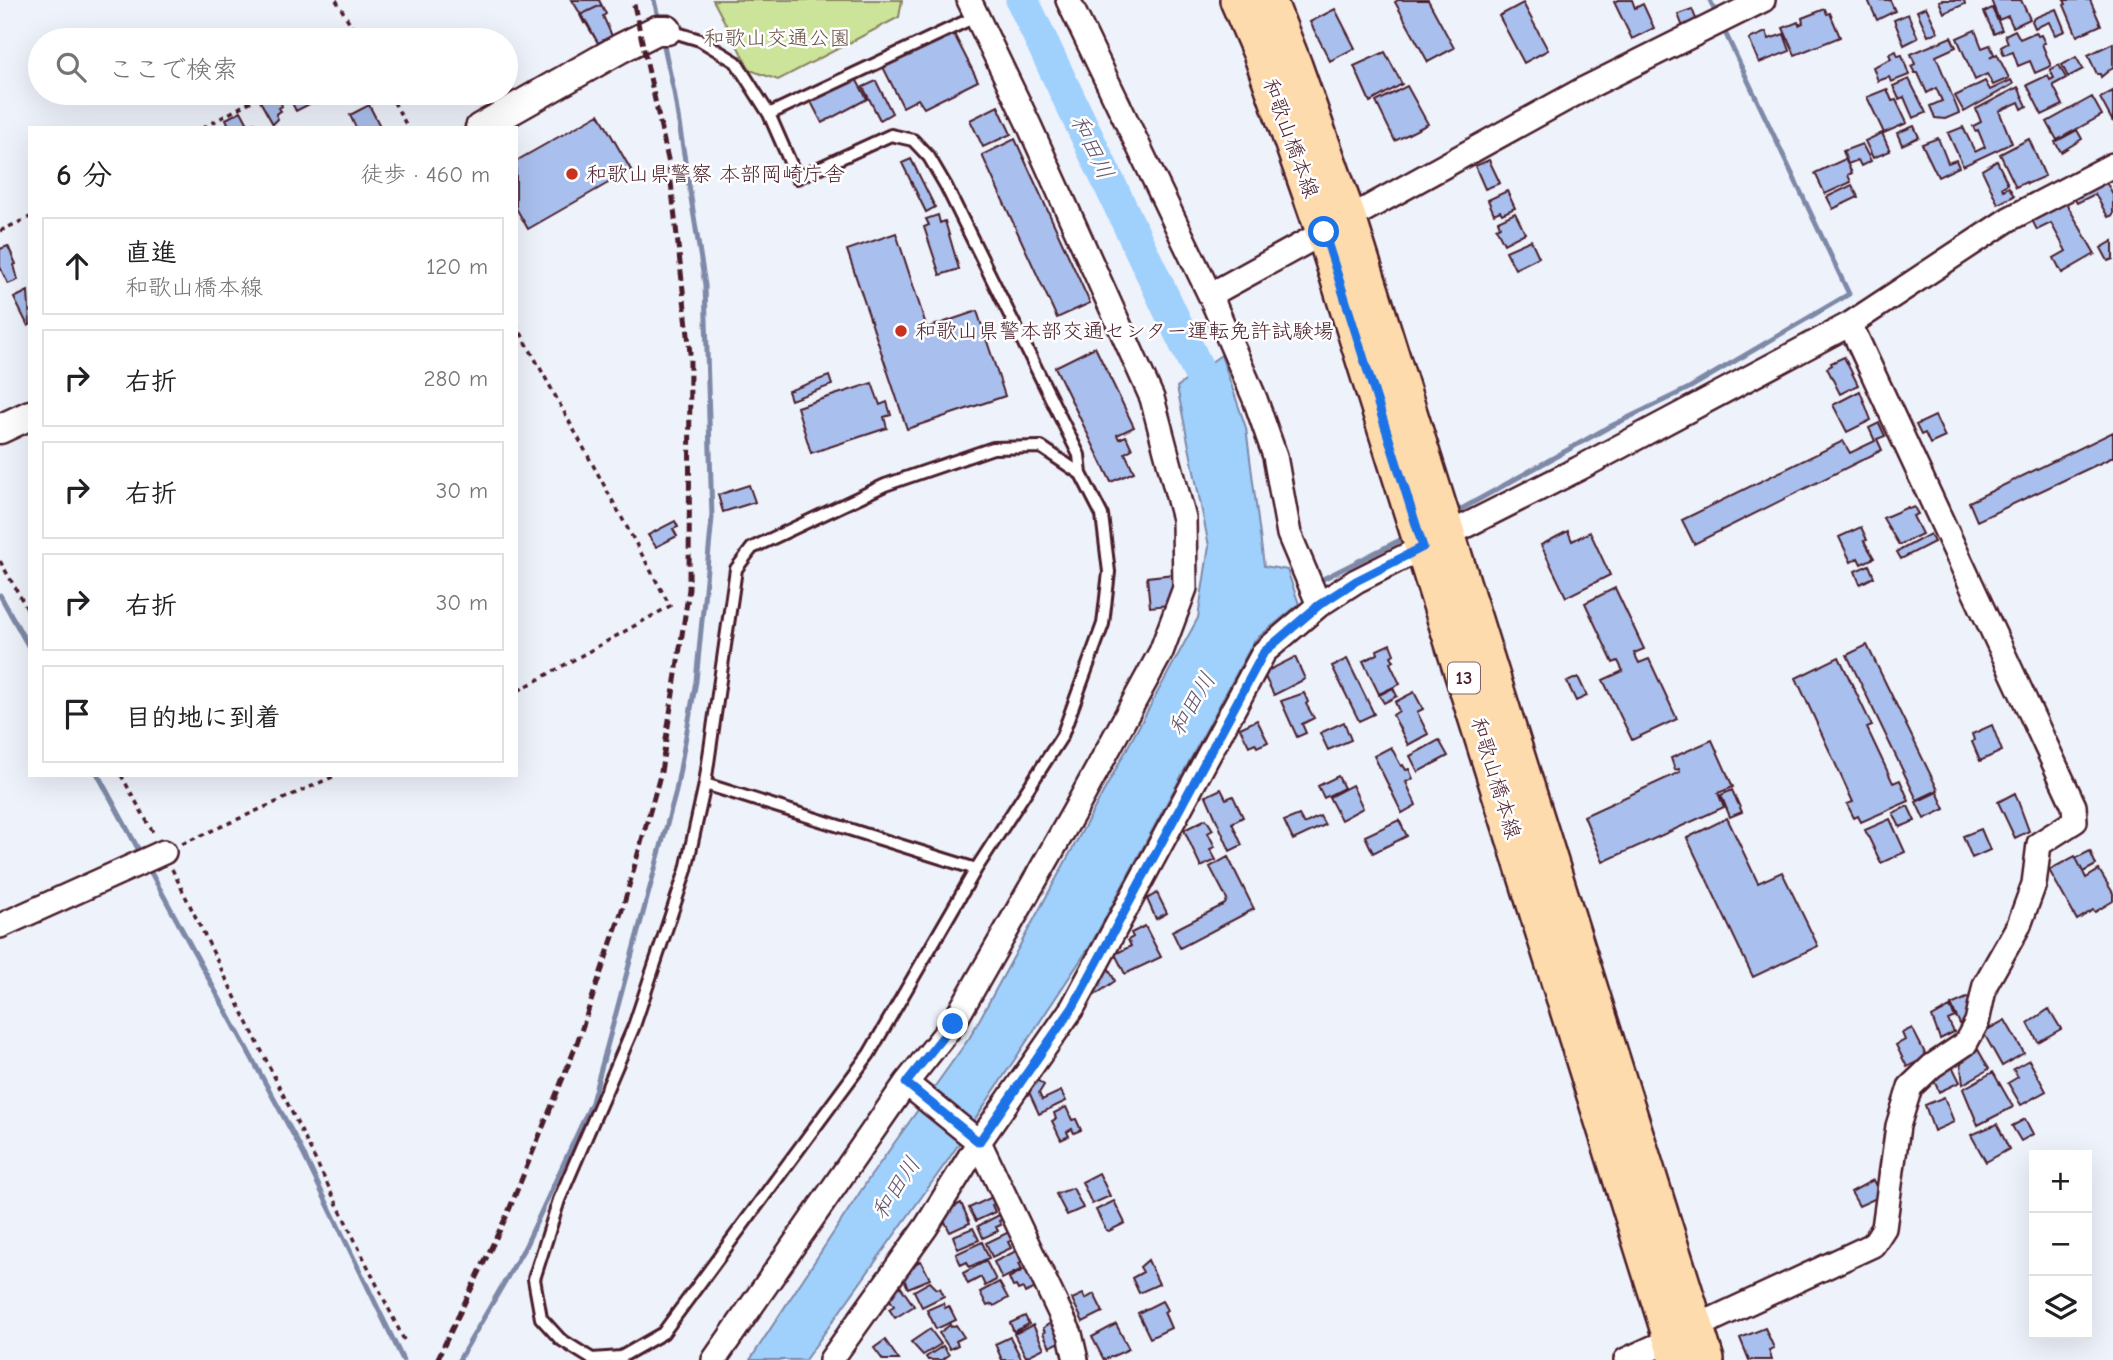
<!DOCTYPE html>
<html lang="ja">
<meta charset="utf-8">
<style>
body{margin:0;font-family:"Comic Neue","Klee One",sans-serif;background:#f6f6f6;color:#202124}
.controls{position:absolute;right:21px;bottom:21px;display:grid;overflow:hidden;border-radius:0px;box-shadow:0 7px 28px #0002}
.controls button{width:63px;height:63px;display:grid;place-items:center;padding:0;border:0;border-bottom:2px solid #e0e0e0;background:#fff;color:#202124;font:35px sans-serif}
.stop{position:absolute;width:21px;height:21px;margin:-16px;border:5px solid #1a73e8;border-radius:50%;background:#fff}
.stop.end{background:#1a73e8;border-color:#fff;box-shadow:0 2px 7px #0008}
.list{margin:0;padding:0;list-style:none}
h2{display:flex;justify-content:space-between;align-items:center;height:91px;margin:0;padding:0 28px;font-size:30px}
h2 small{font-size:23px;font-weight:400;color:#757577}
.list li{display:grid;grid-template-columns:46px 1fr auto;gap:21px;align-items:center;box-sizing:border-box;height:98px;margin:0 14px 14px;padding:0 14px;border:2px solid #e0e0e0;border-radius:0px}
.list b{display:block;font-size:26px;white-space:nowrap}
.list p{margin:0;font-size:23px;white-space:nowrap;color:#757577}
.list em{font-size:23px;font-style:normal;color:#757577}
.icon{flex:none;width:38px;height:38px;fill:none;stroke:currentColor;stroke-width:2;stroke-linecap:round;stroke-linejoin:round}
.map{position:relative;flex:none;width:2113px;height:1360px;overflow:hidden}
.search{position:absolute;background:#fff;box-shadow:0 7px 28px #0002;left:28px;top:28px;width:490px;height:77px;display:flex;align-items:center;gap:18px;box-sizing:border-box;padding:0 24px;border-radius:38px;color:#757577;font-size:26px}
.panel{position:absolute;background:#fff;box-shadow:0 7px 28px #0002;left:28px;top:126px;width:490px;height:651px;border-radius:0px}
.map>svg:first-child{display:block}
.green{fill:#cbe49a;stroke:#8a8262;stroke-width:2}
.water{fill:#a0d0fc;stroke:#7e89a8;stroke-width:2}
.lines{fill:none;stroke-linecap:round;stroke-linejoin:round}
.stream{stroke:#7e89a8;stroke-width:5}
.river{stroke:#a0d0fc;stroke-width:33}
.building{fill:#a9bfed;stroke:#4a1f2b;stroke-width:2}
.service-casing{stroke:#4a1f2b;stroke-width:16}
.minor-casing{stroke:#4a1f2b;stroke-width:28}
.tertiary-casing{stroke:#4a1f2b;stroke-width:33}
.primary-casing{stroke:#4a1f2b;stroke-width:40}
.path{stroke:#4a1f2b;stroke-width:3.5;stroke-dasharray:5 5;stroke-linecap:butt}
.service{stroke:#fff;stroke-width:10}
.minor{stroke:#fff;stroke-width:23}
.tertiary{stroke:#fff;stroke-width:28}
.primary{stroke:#fedbac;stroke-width:35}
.rail{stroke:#4a1f2b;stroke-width:5;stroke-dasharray:10 5;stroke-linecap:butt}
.route{stroke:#1a73e8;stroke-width:9}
.poi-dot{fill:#c8321e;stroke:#fff;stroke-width:2.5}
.labels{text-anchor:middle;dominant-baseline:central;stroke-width:5;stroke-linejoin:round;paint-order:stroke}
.shield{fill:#fff;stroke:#80626b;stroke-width:2}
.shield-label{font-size:19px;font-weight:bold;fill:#4a1f2b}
.park-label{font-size:21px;fill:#6a5047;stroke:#fff}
.street-label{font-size:21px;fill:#4a1f2b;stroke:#fff}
.poi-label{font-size:21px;fill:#4a1f2b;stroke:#fff;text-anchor:start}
.water-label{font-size:23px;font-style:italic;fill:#64546a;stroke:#fff}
</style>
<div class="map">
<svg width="2113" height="1360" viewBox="0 0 2113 1360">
<rect width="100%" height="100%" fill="#eef2fb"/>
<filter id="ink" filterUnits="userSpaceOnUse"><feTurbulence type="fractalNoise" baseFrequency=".0143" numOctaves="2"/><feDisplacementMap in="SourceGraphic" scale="14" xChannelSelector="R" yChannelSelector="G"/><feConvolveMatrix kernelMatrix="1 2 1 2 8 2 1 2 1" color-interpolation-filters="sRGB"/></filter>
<g filter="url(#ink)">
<path class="green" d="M713,0H902L899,17L778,80L750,70Z"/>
<path class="water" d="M1221,355L1246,428L1264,566L1287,570L1299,604L1254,641L1090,946L948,1160L805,1360H750L870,1177L970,1037L1198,618L1209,546L1177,387Z"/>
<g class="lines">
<path class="stream" d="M654,0L659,21
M1710,0L1717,16
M1456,512L1607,428L1689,388L1849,294L1723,28
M1315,583L1402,539
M0,595L30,649
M98,775L142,856
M148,867L299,1145L403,1360
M459,1360L525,1247L592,1102L676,791L696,681L712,518L705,285L674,92L662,37"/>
<path class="river" d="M1022,0L1218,412"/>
</g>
<path class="building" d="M572,0H599L606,14L603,16L612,36L598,43Z
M1398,0H1428L1454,48L1428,62L1395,2Z
M1618,0H1632L1635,8L1643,4L1654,28L1632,39L1614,2Z
M1868,0H1890L1895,11L1877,20Z
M1942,0H1964L1965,4L1944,13L1939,1Z
M1991,0H2021L2030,19L2013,27L2008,16L1999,20Z
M2064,0H2090L2101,25L2077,36L2064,5L2066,4Z
M1523,3L1548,50L1524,63L1499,16Z
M601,5L606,14L603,16L612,36L598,43L586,21L584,23L580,15Z
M1926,7L1938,32L1928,36L1917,11Z
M1992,8L2002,30L1994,34L1984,12Z
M1335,9L1355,48L1330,61L1310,22Z
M1692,9L1698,24L1684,30L1678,14Z
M1825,9L1827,14L1830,13L1840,37L1795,55L1783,28L1798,22L1799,25L1803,23L1802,18Z
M2056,9L2065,31L2055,35L2049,22L2035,28L2032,21L2034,18Z
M1908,14L1918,38L1904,45L1894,20Z
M1975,30L1982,48L1990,45L1994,54L1990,58L1997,54L2009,78L1993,85L1987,74L1975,80L1957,38Z
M2015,30L2020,39L2036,32L2038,36L2041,35L2045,43L2042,44L2051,66L2035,73L2030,61L2018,66L2013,52L2004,55L2001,47L2008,43L2005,35Z
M953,32L978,81L924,108L918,99L903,107L883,67Z
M1766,32L1769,39L1784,34L1790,51L1759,63L1749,39Z
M1951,37L1956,47L1936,56L1959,113L1945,119L1935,118L1930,106L1942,101L1936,88L1927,93L1918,73H1915L1911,66L1915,64L1911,54Z
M2113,43V67L2101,77L2100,74H2097L2088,55Z
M1896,51L1898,56L1902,55L1909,75L1891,82L1889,77L1878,81L1873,67L1891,59L1889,54Z
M1385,52L1402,84L1370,102L1354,66Z
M2076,57L2083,69L2068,77L2062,65Z
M2059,65L2066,78L2053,85L2063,105L2042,115L2027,85L2048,75L2050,80L2054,78L2050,70Z
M855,77L867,99L822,123L810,100Z
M1909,79L1926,113L1913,118L1904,97L1899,99L1893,86Z
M2011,80L2013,84L1964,112L1955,96L1985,81L1990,90Z
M876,81L892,113L880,120L863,87Z
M1407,86L1428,124L1395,141L1376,102Z
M2018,87L2027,106L2022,109L2019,102L1999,111L2012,143L1963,166L1948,133L1963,127L1975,152L1985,147L1978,130L1975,131L1973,126L1981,122L1976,109Z
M1887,89L1892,101L1896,100L1907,123L1884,133L1867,97Z
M2113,91V122L2100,98Z
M274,93H277L282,106L279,108L281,111L276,114L278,119L273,124L260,101Z
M287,93H318L321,98L296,111Z
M2092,97L2102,115L2057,140L2047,122Z
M369,105L381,128H356L350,115Z
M998,106L1011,134L983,147L970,120Z
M241,111L249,126L254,123L257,128H230L226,119Z
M599,114L631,170L528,229L516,208V161Z
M1914,126L1919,137L1902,145L1897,133Z
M2077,130L2082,139L2061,152L2055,142Z
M1882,133L1890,151L1873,158L1865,141Z
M1938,138L1948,163L1956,160L1959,167L1938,177L1922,144Z
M1015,139L1090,303L1057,318L982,155Z
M2029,139L2045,176L2027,184L2026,182L2016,187L2000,154Z
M1862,144L1871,161L1861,166L1858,160L1848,164L1843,151Z
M911,159L935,207L926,212L902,163Z
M1845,159L1852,173L1848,175L1851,182L1825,194L1815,173Z
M1489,160L1500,183L1485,189L1475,166Z
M1997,161L2008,184L2002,187L2003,190L2009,187L2014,196L1998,204L1982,170Z
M2102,175L2113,194V215L2108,217L2095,194L2077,203L2071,193Z
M1852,185L1858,197L1833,209L1827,197Z
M1507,191L1515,208L1502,214L1500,211L1494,214L1488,200Z
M2065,201L2095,254L2062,273L2054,258L2066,251L2051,223L2037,230L2031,218Z
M1515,213L1525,233L1504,244L1496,228L1500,226L1498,221Z
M938,215L940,223L945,221L959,269L940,275L924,227L929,225L926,219Z
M896,233L927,328L977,311L1005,396L907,429L847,250Z
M1531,240L1539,257L1515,269L1506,251Z
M2113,241V259L2108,261L2101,248Z
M8,246L16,264L14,265L18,280L8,284L0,267V249Z
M28,291L30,325L28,326L14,298Z
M1095,347L1134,427L1117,435L1119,439L1126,436L1132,449L1125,453L1134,472L1111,482L1055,367Z
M1844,357L1858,385L1840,394L1827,368L1832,365L1831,363Z
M829,376L832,385L791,400L788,391Z
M872,383L880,405L887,402L891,415L884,417L887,428L811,453L797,407Z
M1860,391L1871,420L1847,432L1833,405Z
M1935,416L1945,437L1930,444L1925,433L1921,435L1916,425Z
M1879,423L1885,436L1877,439L1882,450L1694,544L1682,520L1843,441L1850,453L1875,441L1869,428Z
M2113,432V457L1977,521L1969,502Z
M749,485L755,502L723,512L718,495Z
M1908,507L1909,509L1914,507L1918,514L1913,516L1922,534L1899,545L1883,518Z
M675,521L678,527L673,529L677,536L656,547L648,535Z
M1861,527L1867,540L1864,541L1874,558L1861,564L1858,558L1851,562L1839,537Z
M1568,531L1572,541L1590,532L1610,575L1566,597L1541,545Z
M1930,534L1934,542L1901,559L1897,552Z
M1869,565L1874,577L1860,584L1855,571Z
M1175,574L1168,605L1150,607L1147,577Z
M1615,588L1644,649L1634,653L1639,663L1649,659L1677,719L1632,740L1603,680L1623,671L1618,661L1613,663L1585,603Z
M1390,644L1394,654L1391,656L1394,661L1390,663L1400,684L1379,694L1363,661L1378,654L1377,650Z
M1867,645L1938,790L1917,800L1847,655Z
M1295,657L1305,679L1274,695L1263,673Z
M1839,657L1872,726L1867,728L1893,783L1900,780L1909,801L1861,822L1858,816L1854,818L1847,804L1853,802L1796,678Z
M1347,659L1374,714L1359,721L1332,666Z
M1578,677L1587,696L1576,701L1567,682Z
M1393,688L1397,696L1384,703L1379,695Z
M1414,692L1423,709L1417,712L1428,734L1408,745L1393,715L1399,711L1395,702Z
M1304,693L1308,702L1306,704L1314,718L1302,724L1306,733L1297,737L1281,701Z
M1257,720L1268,742L1257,747L1255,743L1249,746L1240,728Z
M1344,722L1351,740L1328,750L1320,733Z
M1992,725L2002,751L1980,761L1972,742L1974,740L1972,734Z
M1439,740L1448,756L1418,772L1410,756Z
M1712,740L1733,787L1718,793L1724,807L1603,862L1584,816L1680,772L1679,769L1675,770L1671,758Z
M1391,747L1401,766L1403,765L1406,770L1409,769L1413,779L1406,782L1416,805L1402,813L1374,756Z
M1338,776L1344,788L1324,798L1318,786Z
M1352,785L1363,808L1341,820L1329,797Z
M1221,789L1226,799L1233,796L1243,817L1232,823L1242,845L1230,851L1206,796Z
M1732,790L1742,812L1730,817L1721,795Z
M1937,792L1945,809L1924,819L1916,802Z
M2015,793L2029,831L2015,838L1998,802Z
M1908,806L1915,821L1900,827L1893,813Z
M1299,815L1304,824L1320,816L1325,825L1293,840L1284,821Z
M1727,818L1758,883L1782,872L1818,946L1753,977L1687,838Z
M1206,819L1213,830L1208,833L1215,847L1210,849L1216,860L1201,867L1184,830Z
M1890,819L1905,852L1881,863L1865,830Z
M1399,820L1407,836L1373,853L1365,836Z
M1981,829L1990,850L1972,858L1963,836Z
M2090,851L2096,865L2083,872L2086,878L2099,870L2113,893V901L2095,912L2093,910L2077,920L2049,870L2075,856L2076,858Z
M2090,851L2096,865L2083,872L2076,858Z
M1228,857L1254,909L1180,948L1172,931L1225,904L1227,899L1210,867Z
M1157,893L1167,913L1156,919L1147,899Z
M1145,926L1161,957L1125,974L1115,954L1131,946L1128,940L1133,937L1131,933Z
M1107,965L1115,981L1085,1002Z
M1969,997L1972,1018L1960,1024L1951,1005Z
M1950,1007L1955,1017L1948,1020L1954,1032L1940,1039L1932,1017Z
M2049,1009L2061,1029L2038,1042L2028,1023Z
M2005,1020L2024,1053L2002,1066L1983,1032Z
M1912,1028L1927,1057L1907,1067L1896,1045L1905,1040L1902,1033Z
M1976,1046L1989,1069L1963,1084L1960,1057Z
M2029,1060L2046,1091L2021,1105L2008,1083L2018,1077L2013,1069Z
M1952,1066L1960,1082L1939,1092L1932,1076Z
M1993,1072L2013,1107L1978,1125L1963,1089Z
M1037,1080L1044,1085L1039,1093L1042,1100L1061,1091L1066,1101L1039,1114L1029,1092Z
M1944,1097L1954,1122L1934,1131L1925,1105Z
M1066,1107L1072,1120L1076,1119L1081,1130L1074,1133L1072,1129L1067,1132L1069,1136L1061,1140L1052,1121L1056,1119L1054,1113Z
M2025,1119L2033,1134L2021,1141L2012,1126Z
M1997,1124L2009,1149L1986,1162L1971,1135Z
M1099,1173L1110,1196L1092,1204L1082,1182Z
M1873,1180L1881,1196L1859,1206L1851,1192Z
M1073,1188L1083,1208L1067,1215L1056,1194Z
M992,1197L995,1204L992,1205L995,1212L976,1221L969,1208Z
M1114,1201L1125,1223L1109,1231L1106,1230L1096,1210Z
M961,1203L970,1223L950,1232L941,1214Z
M1001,1214L1004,1218L999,1221L1001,1225L996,1227L998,1231L983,1238L978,1226Z
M973,1228L979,1240L958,1249L953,1236Z
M1009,1232L1013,1240L1008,1242L1011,1248L992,1257L986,1243Z
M982,1242L989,1258L969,1267L967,1262L961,1265L956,1254Z
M1018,1250L1024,1261L1019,1263L1022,1269L1002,1279L994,1262Z
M1148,1260L1159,1284L1139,1293L1132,1278L1143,1272L1140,1267Z
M921,1261L930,1279L908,1288L903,1277L907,1275L904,1268Z
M986,1261L996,1280L985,1286L981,1277L968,1284L963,1273Z
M1027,1268L1038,1287L1025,1293L1023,1288L1018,1290L1016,1286L1013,1287L1009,1278Z
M930,1282L937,1289L940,1288L944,1296L922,1307L914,1291Z
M999,1282L1008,1298L994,1306L992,1304L987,1306L980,1292Z
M898,1283L914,1306L895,1318L889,1309L894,1306L885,1292Z
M1083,1294L1085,1299L1094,1294L1103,1312L1083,1322L1072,1299Z
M1162,1301L1167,1310L1164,1312L1171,1328L1150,1338L1138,1313Z
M943,1303L945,1308L949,1306L956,1320L936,1329L927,1310Z
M1025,1316L1029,1324L1014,1332L1010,1323Z
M1056,1319L1066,1339L1050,1347L1043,1333L1045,1332L1043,1328Z
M1116,1324L1129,1349L1104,1360L1092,1337Z
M950,1325L951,1327L956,1325L964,1337L956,1341L958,1345L950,1349L939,1333Z
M1033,1325L1044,1348L1026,1357L1014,1334Z
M1765,1328L1774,1348L1769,1350L1772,1360H1749L1740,1338Z
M930,1329L941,1344L923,1355L911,1342Z
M1010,1337L1022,1360H1002L995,1344Z
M885,1340L899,1360H883L874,1348Z
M943,1346L949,1355L942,1360H928L926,1357Z"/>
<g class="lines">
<defs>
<path id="service" d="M667,30L700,40L736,62L769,114L977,16
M769,114L797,178L891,135L913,140L929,157L946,186L1079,455L1081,474
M1041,447L1081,474L1102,515L1109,572L1103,624L1062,736L976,869L869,1054L663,1333L621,1357L592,1359L560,1339L541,1318L534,1279L559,1200L634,1026L686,870L705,784L736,569L752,548L885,485L993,448Z
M705,784L976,869"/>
<path id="minor" d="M969,0L1029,125L1152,398L1184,519L1185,588L1161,652L1074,812L953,1024L906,1083L979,1142L1070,1334L1076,1360
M1068,0L1210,295L1255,399L1275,456L1289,534L1319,605
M1210,295L1582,90L1763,0
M0,926L164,852
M1696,1327L1873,1245L1884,1228L1898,1126L1910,1087L1932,1066L1965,1044L1977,1022L1985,985L2019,925L2034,884L2039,844L2075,821L2074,806L1850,324
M714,1360L906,1083
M831,1360L926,1227L979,1142L1073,1007L1264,652L1319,605L1356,581L1578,469L1850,324L2009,219L2113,165
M1626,1360L1672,1339"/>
<path id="tertiary" d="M480,128L621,48L657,30H667
M0,429L30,415"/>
<path id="primary" d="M1238,0L1261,53L1324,232L1678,1360
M1268,0L1294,66L1348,218L1706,1360"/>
</defs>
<use href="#service" class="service-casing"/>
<use href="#minor" class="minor-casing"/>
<use href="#tertiary" class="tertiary-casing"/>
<use href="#primary" class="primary-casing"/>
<path class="path" d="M336,0L360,40
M389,93L408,128
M203,128L266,93
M0,231L30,217
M516,324L670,606L516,692
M0,561L30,614
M121,775L154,834
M182,844L337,775
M172,869L406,1344"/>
<use href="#service" class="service"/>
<use href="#minor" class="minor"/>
<use href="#tertiary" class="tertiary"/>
<use href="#primary" class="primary"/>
<path class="rail" d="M437,1360L507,1215L576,1046L623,907L661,772L689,589L690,353L669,164L633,0"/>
</g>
</g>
<g class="lines" filter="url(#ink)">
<path class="route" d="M953,1024L906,1083L979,1142L1073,1007L1264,652L1319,605L1356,581L1423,547L1324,232"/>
</g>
<g class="poi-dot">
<circle cx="572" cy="174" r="7"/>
<circle cx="901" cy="331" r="7"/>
</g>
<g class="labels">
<rect class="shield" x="1448" y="662.5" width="32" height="31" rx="5"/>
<g class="shield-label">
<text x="1464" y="678">13</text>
</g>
<g class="park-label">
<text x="777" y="38">和歌山交通公園</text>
</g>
<g class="street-label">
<text transform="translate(1291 138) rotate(70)">和歌山橋本線</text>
<text transform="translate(1496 778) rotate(73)">和歌山橋本線</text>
</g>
<g class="poi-label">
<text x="586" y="174">和歌山県警察 本部岡崎庁舎</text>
<text x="915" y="331">和歌山県警本部交通センター運転免許試験場</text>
</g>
<g class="water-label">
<text transform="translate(1092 147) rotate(64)">和田川</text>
<text transform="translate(1192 704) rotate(-59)">和田川</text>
<text transform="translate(896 1188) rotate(-57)">和田川</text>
</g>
</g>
</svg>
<div class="controls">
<button>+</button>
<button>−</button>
<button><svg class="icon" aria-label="layers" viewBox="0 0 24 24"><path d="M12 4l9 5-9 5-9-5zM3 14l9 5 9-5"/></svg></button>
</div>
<div class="stop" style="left:1324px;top:232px"></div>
<div class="stop end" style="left:953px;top:1024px"></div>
<div class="search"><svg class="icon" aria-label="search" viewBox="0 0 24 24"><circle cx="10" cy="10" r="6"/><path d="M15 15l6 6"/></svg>ここで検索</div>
<section class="panel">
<h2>6 分<small>徒歩 · 460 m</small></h2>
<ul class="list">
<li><svg class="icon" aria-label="ahead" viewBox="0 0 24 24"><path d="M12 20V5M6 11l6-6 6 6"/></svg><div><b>直進</b><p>和歌山橋本線</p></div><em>120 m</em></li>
<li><svg class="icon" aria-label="right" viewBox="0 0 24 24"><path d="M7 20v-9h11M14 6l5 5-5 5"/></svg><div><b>右折</b></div><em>280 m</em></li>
<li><svg class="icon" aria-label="right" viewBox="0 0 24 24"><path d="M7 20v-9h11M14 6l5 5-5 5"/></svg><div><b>右折</b></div><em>30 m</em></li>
<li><svg class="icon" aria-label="right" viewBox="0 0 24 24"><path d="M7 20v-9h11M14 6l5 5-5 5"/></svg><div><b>右折</b></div><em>30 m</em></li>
<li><svg class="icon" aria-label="arrive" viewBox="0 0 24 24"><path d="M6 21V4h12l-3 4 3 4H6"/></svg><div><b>目的地に到着</b></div></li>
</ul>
</section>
</div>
